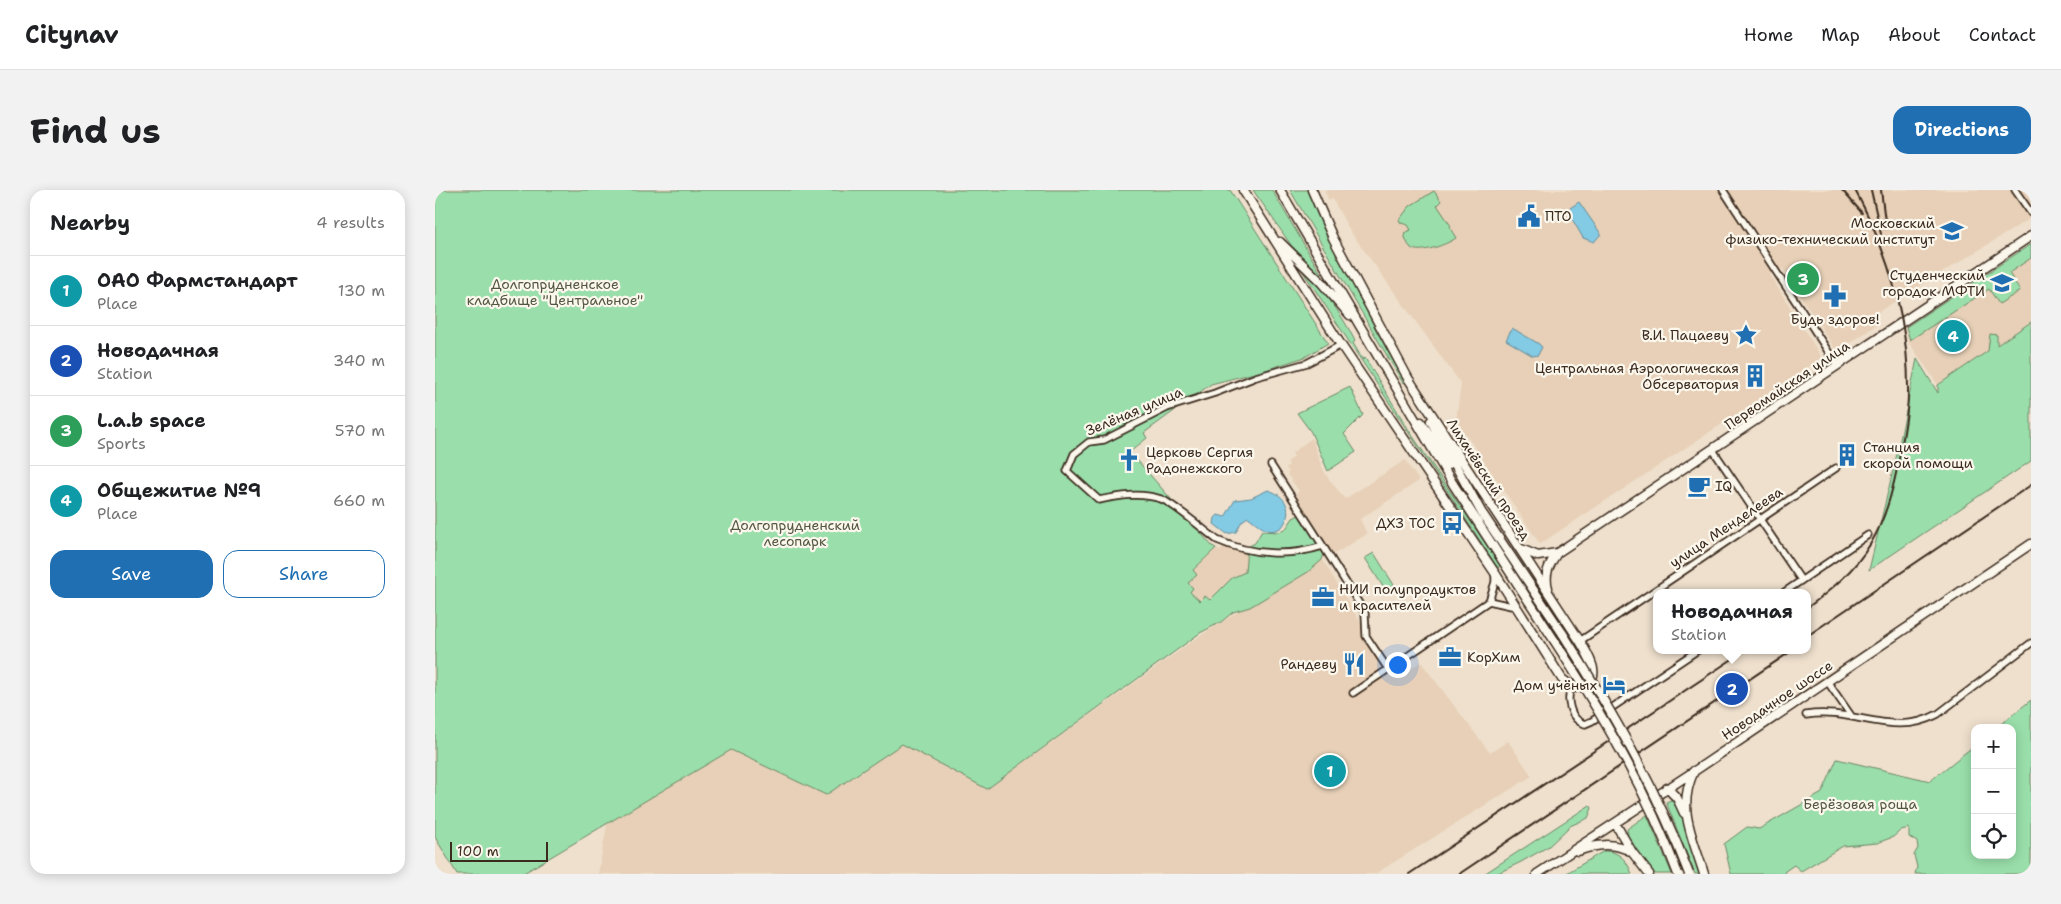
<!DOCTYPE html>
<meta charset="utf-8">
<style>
body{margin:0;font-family:"Shantell Sans",sans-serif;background:#f2f2f2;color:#202124}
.controls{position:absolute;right:15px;bottom:15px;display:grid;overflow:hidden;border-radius:10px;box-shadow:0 2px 12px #0003}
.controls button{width:45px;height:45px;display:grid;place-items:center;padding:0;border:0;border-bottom:1px solid #e0e0e0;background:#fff;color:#202124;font:25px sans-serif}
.scale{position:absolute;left:15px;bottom:12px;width:98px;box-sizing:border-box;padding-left:5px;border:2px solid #3b2a1e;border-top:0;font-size:14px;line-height:18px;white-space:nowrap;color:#3b2a1e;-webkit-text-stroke:4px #fbf7ec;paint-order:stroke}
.you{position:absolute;left:962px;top:474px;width:18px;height:18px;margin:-12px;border:4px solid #fff;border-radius:50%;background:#1a73e8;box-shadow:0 0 0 8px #1a73e833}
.badge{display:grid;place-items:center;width:32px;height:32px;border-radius:50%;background:#1f6fb2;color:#fff;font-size:16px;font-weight:700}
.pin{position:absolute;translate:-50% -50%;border:2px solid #fff;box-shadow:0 1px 5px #0006}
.popup{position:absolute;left:1218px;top:399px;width:158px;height:65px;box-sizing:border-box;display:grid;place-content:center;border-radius:10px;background:#fff;filter:drop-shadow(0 1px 4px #0005);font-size:16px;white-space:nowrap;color:#757577}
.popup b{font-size:19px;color:#202124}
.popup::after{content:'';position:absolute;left:50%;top:100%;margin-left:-10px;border:10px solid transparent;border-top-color:#fff}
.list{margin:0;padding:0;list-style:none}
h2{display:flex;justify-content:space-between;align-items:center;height:65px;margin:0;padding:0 20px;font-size:21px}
h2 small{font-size:16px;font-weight:400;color:#757577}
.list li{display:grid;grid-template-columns:32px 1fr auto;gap:15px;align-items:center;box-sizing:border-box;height:70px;padding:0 20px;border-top:1px solid #e0e0e0}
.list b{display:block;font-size:19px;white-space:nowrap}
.list p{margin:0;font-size:16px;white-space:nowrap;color:#757577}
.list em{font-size:16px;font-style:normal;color:#757577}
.actions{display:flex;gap:10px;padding:15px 20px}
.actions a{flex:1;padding:11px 0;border:1px solid #1f6fb2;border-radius:15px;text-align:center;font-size:18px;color:#1f6fb2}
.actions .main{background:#1f6fb2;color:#fff}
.icon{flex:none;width:28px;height:28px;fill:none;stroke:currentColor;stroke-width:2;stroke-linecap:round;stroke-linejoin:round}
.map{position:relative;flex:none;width:1596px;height:684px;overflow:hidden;border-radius:15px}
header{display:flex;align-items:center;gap:30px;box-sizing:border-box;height:70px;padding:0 25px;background:#fff;border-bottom:1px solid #e0e0e0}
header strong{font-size:24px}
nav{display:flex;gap:28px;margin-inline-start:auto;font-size:18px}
.intro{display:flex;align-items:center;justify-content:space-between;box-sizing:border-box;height:120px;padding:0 30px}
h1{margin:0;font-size:35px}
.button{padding:12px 22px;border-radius:15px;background:#1f6fb2;color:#fff;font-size:18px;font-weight:700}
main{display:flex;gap:30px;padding:0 30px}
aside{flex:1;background:#fff;border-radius:15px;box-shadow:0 2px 12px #0003}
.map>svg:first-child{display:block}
.built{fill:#e7d0b7}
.green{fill:#9adfab;stroke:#6a8464}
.water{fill:#83cae4;stroke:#668a95}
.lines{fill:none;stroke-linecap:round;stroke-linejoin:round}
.street-casing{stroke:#3b2a1e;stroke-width:9}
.secondary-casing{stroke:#3b2a1e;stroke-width:11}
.street{stroke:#fbf7ec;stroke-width:5.5}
.secondary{stroke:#fbf7ec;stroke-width:8}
.rail{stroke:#3b2a1e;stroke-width:2}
.secondary-bridge-casing{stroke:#3b2a1e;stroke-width:11;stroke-linecap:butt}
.secondary-bridge{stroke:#fbf7ec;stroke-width:8}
.labels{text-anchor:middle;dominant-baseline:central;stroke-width:4.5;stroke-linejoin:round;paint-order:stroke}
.poi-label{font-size:14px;fill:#3b2a1e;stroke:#fbf7ec;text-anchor:end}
.park-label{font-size:14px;fill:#535741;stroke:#fbf7ec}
.street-label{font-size:14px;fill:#3b2a1e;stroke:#fbf7ec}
</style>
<header>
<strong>Citynav</strong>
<nav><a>Home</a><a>Map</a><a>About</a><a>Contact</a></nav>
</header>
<div class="intro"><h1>Find us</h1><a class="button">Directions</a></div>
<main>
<aside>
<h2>Nearby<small>4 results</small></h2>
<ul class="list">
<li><span class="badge" style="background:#0f9aa8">1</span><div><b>ОАО Фармстандарт</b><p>Place</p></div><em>130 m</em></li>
<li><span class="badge" style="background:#1a4fb4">2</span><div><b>Новодачная</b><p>Station</p></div><em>340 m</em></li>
<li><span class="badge" style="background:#2e9e5b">3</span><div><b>L.a.b space</b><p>Sports</p></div><em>570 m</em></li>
<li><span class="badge" style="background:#0f9aa8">4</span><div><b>Общежитие №9</b><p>Place</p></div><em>660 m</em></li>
</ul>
<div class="actions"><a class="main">Save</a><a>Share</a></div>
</aside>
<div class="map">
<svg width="1596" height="684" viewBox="0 0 1596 684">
<rect width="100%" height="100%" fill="#efe0cd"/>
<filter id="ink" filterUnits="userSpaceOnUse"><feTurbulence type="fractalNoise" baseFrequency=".02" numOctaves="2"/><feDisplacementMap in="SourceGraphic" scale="10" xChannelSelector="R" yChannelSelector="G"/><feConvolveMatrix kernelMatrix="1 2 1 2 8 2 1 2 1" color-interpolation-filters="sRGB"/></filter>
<g filter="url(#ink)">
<path class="built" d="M889,0H1596V28L1443,122V134L1402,162L1347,78L1335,85L1387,168L1105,354L1021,230L1026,194L915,41L897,8L894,10Z
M1596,54V132L1503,195L1473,151L1471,137Z
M877,248L886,275L893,288L910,309L970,270L984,291L925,329L932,344L898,365L859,306L864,301L852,284L854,282L851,278L854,275L852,272L859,267L857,263Z
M791,354L812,360L810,382L797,388L774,410L765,411L755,401L753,393L762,385L758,381L781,358L785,361Z
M886,367L959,488L986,472L1055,563L1073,551L1097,586L940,684H163L173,630L296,560L391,605L467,554L552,599L759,450Z"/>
<path class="green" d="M0,0H795L893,153L870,167L827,181L776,194L709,243L712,248L695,262L777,356L781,358L758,380L762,385L753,393L758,398L755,402L765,411L770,406L775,410L797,388L810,382L812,357L820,353L827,341L843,342L850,340L858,328L864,325L889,363L887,370L873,382L815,417L798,422L786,432L765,443L552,599L467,554L391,605L296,560L87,684H22L0,647Z
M818,0H837L888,87L856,55Z
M855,0H872L942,142L970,192L968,193Z
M999,1L1006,11L1002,15L1016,36L1015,38L1021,48C1013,54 984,65 976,58C972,54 970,48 969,43L976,40L973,35L966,33L964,30L975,16Z
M1596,54V68L1574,83L1585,101L1564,114L1554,99L1475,150L1471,137Z
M861,71C885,96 905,120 920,151L918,153L928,170L930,168L977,245L1065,375L1063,378Z
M1596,132V271L1434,380L1462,264L1482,169L1503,203V195L1553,161L1555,144L1562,145V155Z
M915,197L928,225L909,244L921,262L893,281L876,242L862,223Z
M939,363L959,395L950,400L930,368Z
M1596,510V684H1480L1482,677L1479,665L1483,658L1482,652L1474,647V638L1466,640L1458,647L1442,653L1408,656L1366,681L1359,675L1350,681L1349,684H1296L1289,654L1312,637L1324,639L1387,603L1402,569L1495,591L1540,555V665H1577V538H1561Z
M1236,610L1242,618H1245L1267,684H1260L1231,612Z
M1155,615L1157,618L1153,628L1135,636L1114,656L1086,672L1061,684H1049Z
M1212,625L1237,684H1220L1191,646L1193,644L1192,639Z
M1169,661C1185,661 1192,671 1197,684H1130Z"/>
<path class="water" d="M1144,12L1166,44L1159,52L1148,48L1132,20Z
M1077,138L1104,154L1107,157L1103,165L1098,166L1071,150Z
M833,300C851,305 859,321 847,337C832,347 824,334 813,327L807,331L801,342L792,344L779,334L780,328L783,325L790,327L800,310L816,308Z"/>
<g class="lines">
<defs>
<path id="street" d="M1288,0L1402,175
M1580,0L1596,23
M906,155L872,173L821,187L780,203L732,218L669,250L654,252L639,264L632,281L664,310C684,306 705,302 726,309C738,313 770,341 782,350C816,365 854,367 888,356L930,423L931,446L953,479
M1278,260L1366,390
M836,275L888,356
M1348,403L1433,345
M1054,411L1081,417
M1145,451L1401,278
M1392,491L1417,527
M1136,497C1131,510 1135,530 1150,534L1157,531L1263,460
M918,503L1054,411L1060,392V383
M1371,525C1417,517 1459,549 1503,524L1596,453"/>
<path id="secondary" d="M808,0L906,155L1060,383L1127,489L1139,498C1172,493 1155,468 1145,451L971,185
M845,0L1018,294L1119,450
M877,0L898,48L973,188
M845,52L886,92L915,125
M996,231L1049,327
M986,232L1014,274
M1047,323L1128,444
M1086,359L1103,366L1122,363L1596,46
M1113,398C1109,384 1114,375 1122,363
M1259,581C1241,619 1258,647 1269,684
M1232,598L1242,608L1249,623
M1180,633L1197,662L1214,684
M1143,661C1162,654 1178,652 1197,662
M1102,684L1261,580L1596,354"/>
</defs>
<use href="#street" class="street-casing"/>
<use href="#secondary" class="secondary-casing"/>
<use href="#street" class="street"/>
<use href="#secondary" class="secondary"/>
<path class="rail" d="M1407,0L1427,23
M1436,0L1446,44
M1446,0L1451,39
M1372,418C1396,400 1420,380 1436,353C1452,326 1459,295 1465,264C1469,244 1473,223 1473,203C1474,132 1453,62 1420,0
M1372,446L1596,295
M974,684L1311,460
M1024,684L1358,460"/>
<defs>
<path id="secondary-bridge" d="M1128,444C1176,520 1222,599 1254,684
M1119,450C1167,524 1212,601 1243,684"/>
</defs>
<use href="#secondary-bridge" class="secondary-bridge-casing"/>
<use href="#secondary-bridge" class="secondary-bridge"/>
</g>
</g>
<defs>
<symbol id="civic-bare" viewBox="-9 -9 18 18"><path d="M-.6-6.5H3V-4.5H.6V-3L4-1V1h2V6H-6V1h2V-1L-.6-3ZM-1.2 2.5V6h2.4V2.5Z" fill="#1f6fb2" stroke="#fbf7ec" stroke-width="2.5" paint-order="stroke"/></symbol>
<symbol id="university-bare" viewBox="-9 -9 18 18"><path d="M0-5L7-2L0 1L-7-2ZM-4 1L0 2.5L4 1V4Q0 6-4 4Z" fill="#1f6fb2" stroke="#fbf7ec" stroke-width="2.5" paint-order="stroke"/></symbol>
<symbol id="pharmacy-bare" viewBox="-9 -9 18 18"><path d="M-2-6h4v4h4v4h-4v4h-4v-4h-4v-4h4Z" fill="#1f6fb2" stroke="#fbf7ec" stroke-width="2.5" paint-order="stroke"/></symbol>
<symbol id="sight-bare" viewBox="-9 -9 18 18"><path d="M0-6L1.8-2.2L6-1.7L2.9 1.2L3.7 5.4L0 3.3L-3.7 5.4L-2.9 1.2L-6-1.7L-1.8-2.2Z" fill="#1f6fb2" stroke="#fbf7ec" stroke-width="2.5" paint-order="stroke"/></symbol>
<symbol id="building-bare" viewBox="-9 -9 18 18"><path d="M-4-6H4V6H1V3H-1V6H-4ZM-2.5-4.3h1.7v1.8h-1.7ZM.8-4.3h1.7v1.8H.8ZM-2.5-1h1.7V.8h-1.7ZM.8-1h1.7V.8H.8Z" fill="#1f6fb2" stroke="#fbf7ec" stroke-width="2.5" paint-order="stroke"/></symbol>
<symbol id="church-bare" viewBox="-9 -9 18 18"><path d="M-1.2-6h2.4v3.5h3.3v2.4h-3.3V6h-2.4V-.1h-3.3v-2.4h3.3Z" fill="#1f6fb2" stroke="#fbf7ec" stroke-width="2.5" paint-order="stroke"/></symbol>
<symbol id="cafe-bare" viewBox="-9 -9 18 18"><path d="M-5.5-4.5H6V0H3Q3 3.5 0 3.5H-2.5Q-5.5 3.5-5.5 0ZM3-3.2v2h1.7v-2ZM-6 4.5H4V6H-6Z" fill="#1f6fb2" stroke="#fbf7ec" stroke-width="2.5" paint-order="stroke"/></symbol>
<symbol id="bus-bare" viewBox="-9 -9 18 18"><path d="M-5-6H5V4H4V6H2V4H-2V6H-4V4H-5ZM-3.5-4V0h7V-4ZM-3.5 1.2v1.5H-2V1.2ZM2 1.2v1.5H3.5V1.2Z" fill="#1f6fb2" stroke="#fbf7ec" stroke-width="2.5" paint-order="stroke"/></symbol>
<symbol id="office-bare" viewBox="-9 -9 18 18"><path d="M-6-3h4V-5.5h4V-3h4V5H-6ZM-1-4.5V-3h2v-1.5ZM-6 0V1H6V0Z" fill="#1f6fb2" stroke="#fbf7ec" stroke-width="2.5" paint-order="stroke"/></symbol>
<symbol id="restaurant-bare" viewBox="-9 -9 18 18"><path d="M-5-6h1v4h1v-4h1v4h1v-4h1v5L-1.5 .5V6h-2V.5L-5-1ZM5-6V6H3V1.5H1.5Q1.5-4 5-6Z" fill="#1f6fb2" stroke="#fbf7ec" stroke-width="2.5" paint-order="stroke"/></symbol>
<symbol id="hotel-bare" viewBox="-9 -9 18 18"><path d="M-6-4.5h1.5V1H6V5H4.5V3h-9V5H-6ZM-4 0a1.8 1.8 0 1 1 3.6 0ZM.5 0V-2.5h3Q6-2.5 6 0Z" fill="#1f6fb2" stroke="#fbf7ec" stroke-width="2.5" paint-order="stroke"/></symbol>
</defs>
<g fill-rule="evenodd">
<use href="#civic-bare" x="1078" y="10" width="32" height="32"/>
<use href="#university-bare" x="1501" y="25" width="32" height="32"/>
<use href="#university-bare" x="1551" y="77" width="32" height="32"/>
<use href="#pharmacy-bare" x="1384" y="90" width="32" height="32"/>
<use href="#sight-bare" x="1295" y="129" width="32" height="32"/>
<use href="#building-bare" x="1304" y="170" width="32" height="32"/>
<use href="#building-bare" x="1396" y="249" width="32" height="32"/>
<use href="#church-bare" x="678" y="254" width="32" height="32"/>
<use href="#cafe-bare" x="1248" y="280" width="32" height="32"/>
<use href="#bus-bare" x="1001" y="317" width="32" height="32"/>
<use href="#office-bare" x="872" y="391" width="32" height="32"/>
<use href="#office-bare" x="999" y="451" width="32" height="32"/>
<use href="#restaurant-bare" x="903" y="458" width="32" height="32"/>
<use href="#hotel-bare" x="1163" y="479" width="32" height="32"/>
</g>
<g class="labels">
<g class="poi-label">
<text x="1110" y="26" text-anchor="start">ПТО</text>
<text x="1500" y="33">Московский<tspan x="1500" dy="16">физико-технический институт</tspan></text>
<text x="1550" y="85">Студенческий<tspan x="1550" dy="16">городок МФТИ</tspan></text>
<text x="1400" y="129" text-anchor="middle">Будь здоров!</text>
<text x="1294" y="145">В.И. Пацаеву</text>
<text x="1304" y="178">Центральная Аэрологическая<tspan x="1304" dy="16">Обсерватория</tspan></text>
<text x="1428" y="257" text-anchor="start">Станция<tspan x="1428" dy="16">скорой помощи</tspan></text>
<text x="711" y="262" text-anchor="start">Церковь Сергия<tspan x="711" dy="16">Радонежского</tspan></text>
<text x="1280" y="296" text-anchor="start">IQ</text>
<text x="1000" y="333">ДХЗ ТОС</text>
<text x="904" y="399" text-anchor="start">НИИ полупродуктов<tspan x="904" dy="16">и красителей</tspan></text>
<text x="1032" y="467" text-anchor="start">КорХим</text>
<text x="902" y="474">Рандеву</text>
<text x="1162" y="495">Дом учёных</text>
</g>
<g class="park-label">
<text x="120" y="94">Долгопрудненское<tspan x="120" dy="16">кладбище "Центральное"</tspan></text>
<text x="360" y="335">Долгопрудненский<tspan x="360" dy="16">лесопарк</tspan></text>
<text x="1425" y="614">Берёзовая роща</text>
</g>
<g class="street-label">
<text transform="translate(1352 195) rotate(-34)">Первомайская улица</text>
<text transform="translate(699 221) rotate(-23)">Зелёная улица</text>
<text transform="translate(1054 289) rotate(57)">Лихачёвский проезд</text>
<text transform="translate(1291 337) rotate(-34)">улица Менделеева</text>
<text transform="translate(1342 510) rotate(-34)">Новодачное шоссе</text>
</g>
</g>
</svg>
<div class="controls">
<button>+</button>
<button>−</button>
<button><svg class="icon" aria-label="locate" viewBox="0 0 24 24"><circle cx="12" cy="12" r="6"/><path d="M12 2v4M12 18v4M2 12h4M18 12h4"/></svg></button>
</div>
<div class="scale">100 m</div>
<div class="you"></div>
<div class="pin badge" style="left:895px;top:581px;background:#0f9aa8">1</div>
<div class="pin badge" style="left:1297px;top:499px;background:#1a4fb4">2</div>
<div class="popup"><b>Новодачная</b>Station</div>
<div class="pin badge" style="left:1368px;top:89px;background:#2e9e5b">3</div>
<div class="pin badge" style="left:1518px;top:146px;background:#0f9aa8">4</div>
</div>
</main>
